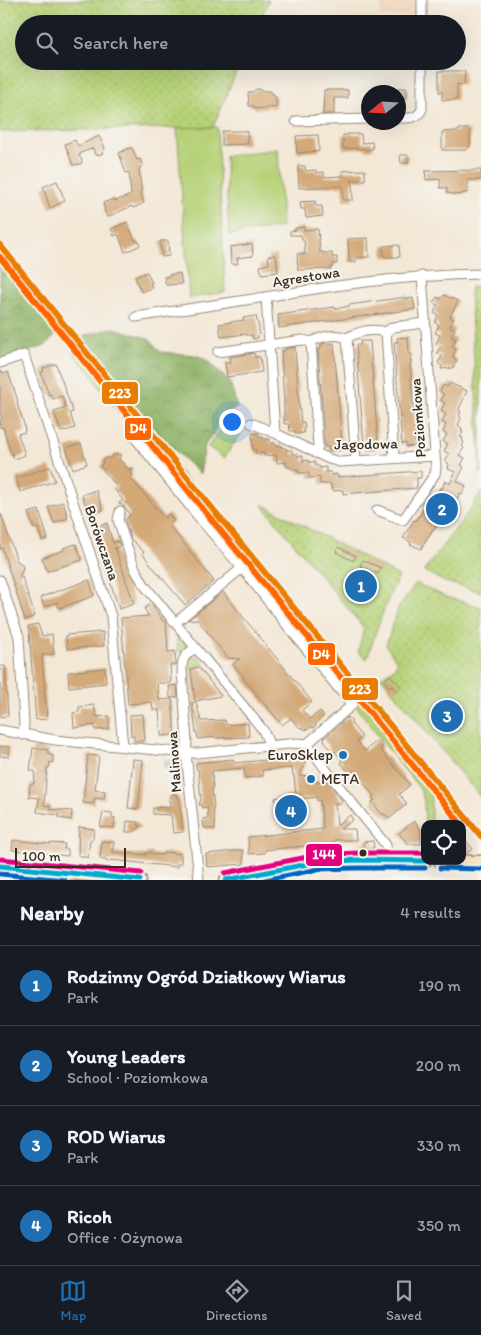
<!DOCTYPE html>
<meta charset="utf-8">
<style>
body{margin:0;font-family:Itim,sans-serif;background:#20242c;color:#f1f3f6}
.controls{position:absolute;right:15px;bottom:15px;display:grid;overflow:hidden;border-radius:10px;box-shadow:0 5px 20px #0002}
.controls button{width:45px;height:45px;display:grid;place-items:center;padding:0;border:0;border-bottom:1px solid #363941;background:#171b24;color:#f1f3f6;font:25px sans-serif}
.compass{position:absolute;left:361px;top:85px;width:45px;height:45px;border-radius:50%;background:#171b24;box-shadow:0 5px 20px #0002;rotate:252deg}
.scale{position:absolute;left:15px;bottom:12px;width:111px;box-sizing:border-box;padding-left:5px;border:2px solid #3b2a1e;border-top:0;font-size:14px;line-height:18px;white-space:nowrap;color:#3b2a1e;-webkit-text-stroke:4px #f6f6f2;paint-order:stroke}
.you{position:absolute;left:231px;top:421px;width:18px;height:18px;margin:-12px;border:4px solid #fff;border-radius:50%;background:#1a73e8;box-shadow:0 0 0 8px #1a73e833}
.badge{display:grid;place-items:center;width:32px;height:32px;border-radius:50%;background:#1f6fb2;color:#fff;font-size:16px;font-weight:700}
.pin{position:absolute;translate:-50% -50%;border:2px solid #fff;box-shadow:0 1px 5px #0006}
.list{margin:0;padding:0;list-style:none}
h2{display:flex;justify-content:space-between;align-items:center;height:65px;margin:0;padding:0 20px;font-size:21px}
h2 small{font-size:16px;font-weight:400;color:#9ea1a6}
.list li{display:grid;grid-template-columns:32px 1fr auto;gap:15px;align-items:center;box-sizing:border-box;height:80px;padding:0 20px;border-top:1px solid #363941}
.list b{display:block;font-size:19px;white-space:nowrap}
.list p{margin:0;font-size:16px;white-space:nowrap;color:#9ea1a6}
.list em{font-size:16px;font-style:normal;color:#9ea1a6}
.icon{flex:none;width:28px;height:28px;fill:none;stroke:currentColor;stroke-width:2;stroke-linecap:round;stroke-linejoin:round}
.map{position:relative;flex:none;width:481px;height:880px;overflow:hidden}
.search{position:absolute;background:#171b24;box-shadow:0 5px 20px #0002;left:15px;right:15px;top:15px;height:55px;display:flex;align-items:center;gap:12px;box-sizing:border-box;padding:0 18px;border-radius:28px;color:#9ea1a6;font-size:19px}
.sheet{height:385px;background:#171b24}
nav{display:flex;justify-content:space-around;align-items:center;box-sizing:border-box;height:70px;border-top:1px solid #363941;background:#171b24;font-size:14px;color:#9ea1a6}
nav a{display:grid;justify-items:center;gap:2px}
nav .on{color:#1f6fb2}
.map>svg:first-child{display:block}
.built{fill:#efd6bc}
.industrial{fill:url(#industrial-grid)}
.grass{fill:#b6d177;stroke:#787e4a}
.forest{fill:url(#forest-crowns);stroke:#666e43}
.garden{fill:url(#garden-dots);stroke:#787e4a}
.building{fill:#d3a978}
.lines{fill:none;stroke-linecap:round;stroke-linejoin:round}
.street-casing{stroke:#97887a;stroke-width:11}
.secondary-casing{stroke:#97887a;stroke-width:15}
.street{stroke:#fff;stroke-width:9}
.secondary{stroke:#fbe6c4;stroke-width:12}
.bus-1-casing{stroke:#f6f6f2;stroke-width:9}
.bus-2-casing{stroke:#f6f6f2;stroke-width:9}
.bus-3-casing{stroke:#f6f6f2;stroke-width:9}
.bus-1{stroke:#00a9ce;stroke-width:5}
.bus-2{stroke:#0065bd;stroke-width:5}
.bus-3{stroke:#e5007d;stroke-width:5}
.rail-1-casing{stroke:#f6f6f2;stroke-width:10}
.rail-2-casing{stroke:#f6f6f2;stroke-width:10}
.rail-1{stroke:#eb7c03;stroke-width:6}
.rail-2{stroke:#f60;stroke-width:6}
.poi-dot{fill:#1f6fb2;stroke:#f6f6f2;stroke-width:2}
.bus-dot{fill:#3b2a1e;stroke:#f6f6f2;stroke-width:2}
.labels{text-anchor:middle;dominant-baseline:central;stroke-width:4;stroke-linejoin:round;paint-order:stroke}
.street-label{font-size:15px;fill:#3b2a1e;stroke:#f6f6f2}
.poi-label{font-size:15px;fill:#3b2a1e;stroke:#f6f6f2;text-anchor:end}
.line-badge{stroke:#f6f6f2;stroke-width:2}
.badge-label{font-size:14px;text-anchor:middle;font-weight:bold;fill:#fff}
</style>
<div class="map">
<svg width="481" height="880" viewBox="0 0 481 880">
<defs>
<pattern id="industrial-grid" width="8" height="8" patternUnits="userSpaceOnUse" patternTransform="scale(1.25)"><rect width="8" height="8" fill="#cdc2b9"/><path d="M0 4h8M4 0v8" fill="none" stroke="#b1a79f"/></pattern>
<pattern id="forest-crowns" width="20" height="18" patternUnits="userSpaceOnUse" patternTransform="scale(1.25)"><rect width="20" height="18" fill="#90b368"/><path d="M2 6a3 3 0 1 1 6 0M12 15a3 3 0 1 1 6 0" fill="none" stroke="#779255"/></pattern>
<pattern id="garden-dots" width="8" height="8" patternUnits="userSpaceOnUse" patternTransform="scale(1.25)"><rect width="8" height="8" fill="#b6d177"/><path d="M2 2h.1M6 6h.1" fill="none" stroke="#9db466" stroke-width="1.8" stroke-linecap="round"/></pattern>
</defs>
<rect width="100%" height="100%" fill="#f6f6f2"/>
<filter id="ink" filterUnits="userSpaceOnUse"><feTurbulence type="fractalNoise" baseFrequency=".02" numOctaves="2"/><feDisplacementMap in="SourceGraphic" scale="10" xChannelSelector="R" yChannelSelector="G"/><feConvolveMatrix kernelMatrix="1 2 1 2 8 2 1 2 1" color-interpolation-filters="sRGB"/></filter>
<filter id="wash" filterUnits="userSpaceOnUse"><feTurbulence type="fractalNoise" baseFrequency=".0096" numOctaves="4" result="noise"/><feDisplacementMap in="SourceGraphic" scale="20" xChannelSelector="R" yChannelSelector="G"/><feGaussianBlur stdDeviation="1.12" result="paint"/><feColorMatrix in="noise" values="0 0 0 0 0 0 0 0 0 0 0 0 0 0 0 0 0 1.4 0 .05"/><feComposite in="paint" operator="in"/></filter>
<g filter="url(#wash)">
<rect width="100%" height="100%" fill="#f3e7d5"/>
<path class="built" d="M380,0H417V16H380Z
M193,656L199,657L216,677L212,680L226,697L188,704L185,669Z
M320,772L341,798L300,802L302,831L285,833L282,804L293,803L290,777L314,775Z
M356,833H370L382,848L356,849Z
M350,870V880H324L323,871Z"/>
<path class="industrial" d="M164,759L174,760L173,770L163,769Z"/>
<path class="grass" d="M177,127H217L225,292L189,298Z
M278,149L282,227L229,235L225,156Z
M77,347L357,687L432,780L435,791L431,794V824H425L424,801L420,789L379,737L357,707L351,697L264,590L243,561L172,480L100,388L91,373L72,351Z
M231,415L246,426L224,458L208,447Z
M182,635C186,641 188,645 185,652H178L177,636Z
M192,656L199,657L204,663L198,667L185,669L186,661Z"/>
<path class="forest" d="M0,251L62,327L55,336L45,346L0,360Z
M114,328L150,339L160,352L194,355L204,358L230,382L237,407L225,416L205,445L200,474L160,436L80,340L86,335Z"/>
<path class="garden" d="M0,0H269L258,24H24V61H241L213,127L0,132Z
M471,287H481V474L470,293Z
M481,491V592L445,582L424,571L471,508Z
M262,505H264L399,576C385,603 376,631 367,659L358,652L364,628Z
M416,583L446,597L481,607V798L381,677L394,668L397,662L386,645L398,609Z"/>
<g id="blocks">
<path class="building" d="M302,17V24H281V18Z
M439,71H465L464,85L457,84V100H442V92H439Z
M398,88H407V98H398Z
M256,89H259L261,91H271V94L276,97V107L272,108L268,106L267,108L254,109V106H249L248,92H253Z
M324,90H348V98H334V114H323Z
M459,129H467L470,132V146L467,150H442V132L459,131Z
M222,131H247L248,144L222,145Z
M348,134H361L362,143L372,142L373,149L366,150L365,148L359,149L358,148L343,149V135H348Z
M318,135L319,151L297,153L296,136Z
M99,136L105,148L102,154L95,155L93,148L81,153V154L79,155L82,161L81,164L73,165L65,144L75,140L78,146Z
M130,148H132L137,160L140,159L143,166L139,168L142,197L144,203L133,208L132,206L107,217L104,210L105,209L103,203L113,199L114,201L118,200L131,195L129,172L126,173L119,153Z
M400,155H408V163H401Z
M298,166H305L306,171L316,170V173L324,172V177L342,176V171L365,170V180H352L353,200H343V186L299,188Z
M481,170V180H468V192L459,195L447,193V188H440V179L426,180L425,171Z
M57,181L65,201L50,208L43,187Z
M315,201L316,206H322L323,216L306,218L305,209H301L300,202Z
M127,222L135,240L139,242L140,244L139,246L125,252L118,234L114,236L111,229Z
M304,227V230L318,229L320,252H323V253H332V257H337V264H333V267H331V269L298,270L297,254H305L304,240H302L301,235H290V231L296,230V228Z
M368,238L369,257L356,258V262H349L348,239Z
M160,241H168L169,256L162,257Z
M252,244L253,256L237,258L238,264H231L230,247Z
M399,245L400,257H384L383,246Z
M276,255L278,272L262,274L260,266L269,264L268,256Z
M147,272L152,283L150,284L152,288L141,292L135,277Z
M180,273L182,284L166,285L164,277L170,276L169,275Z
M444,295L458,301L450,317L454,319L450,327L455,329L451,337L456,339L452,347L456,349L453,357L457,360L453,368L441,369L442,366L438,363L442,356L437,353L441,346L436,344L440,335L435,333L439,325L435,323L438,315L434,313L438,305L433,303L437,297L441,299Z
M406,297V299L413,298L415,309L279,328L278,315L320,309L335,307V309L349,306V305Z
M256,316L259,328V335H258V338L253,339L252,335H246V334L221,337L219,324L244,320L243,318Z
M408,337L409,354H411V364H410L416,441H415V446L406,447V443L402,444L394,342H398L397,338Z
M360,341H370L378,444L377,449L368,450V446H364L356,345H361Z
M334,343L342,446L341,447V450L329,451V447H325L318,349H321V344Z
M295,347L299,404L301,422H304L305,428H303L304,433L295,434V431H290L289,424H284V402L281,351H285V349Z
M254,353L255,357H260L262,372L227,377L225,362L231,364L230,357Z
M56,364L73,412L70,413L75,428L61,432L54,412L66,408L62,396L53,399L51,394L49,395L41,372L44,371L43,368Z
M0,371L4,374L8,372L17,398L18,403H17L24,424L25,432L18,434L25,455L14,459L12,453L11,454L3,427L0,428V420H2L0,413Z
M450,383L467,391L460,407L459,411L461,412L459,416L461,418L458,425L462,428L461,431L463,432L460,437L463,438L462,441L464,442L462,446L464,448L459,455L465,458L461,465L464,467L457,481L466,486L462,494L460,493L456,501L455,500L442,523L439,521L434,529H433L429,536H428L421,549L410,544L411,542L403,538L414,520L416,521L418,516L419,517L426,505L427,506L429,502L430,503L434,495L436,496L440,488L442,489L445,481L450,484L455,472L448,469L449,464L445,461L449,454L444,451L448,444L443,442L447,434L443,432L446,424L442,422L446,414L441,411L445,403L441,401L444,394L440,392L443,385L447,387Z
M252,433H259V438L263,437V439H270V443H275V446L281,445L282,448H286V450H292V454H297V456H303V461L308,460V462H315V466H319L320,468L326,467V472H331V475L337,474V477L421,471V478H417V488L343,494V490L332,491L331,484H320V477L309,478V473H298V469H291V467H287L286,462L277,463L276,455L264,456V453L256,454V450H253Z
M81,444L87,464L73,469L66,448Z
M115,454L117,455L121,454L119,459L128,469L133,468L131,473L133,475L130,477L164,518L169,514L174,521L169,525L214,581L185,605L152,566L142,553L144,552L131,539L125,520L130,515L125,507L119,503L123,500L114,489L117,487L100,466L103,463L102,461L107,457L109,459Z
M50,467L55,481L20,492L16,478Z
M96,490L103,510L89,515L82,495Z
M63,502L68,518L54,523L48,507Z
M39,510L48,539L42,541L38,528L34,529L28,513Z
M0,514H1L17,561L22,564L23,568L19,578L22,577L35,616L25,620L2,548L0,549Z
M107,523L113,543L118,541L120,546L115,548L134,604L119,609L93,528Z
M76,544L82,560L47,571L42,558L64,550L63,548Z
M338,547L356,556L353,561L336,552Z
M363,560L381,568L378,574L360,566Z
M89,580L94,596L59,608L57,602L44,607L41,597Z
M223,592L312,702L302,710L310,719L320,711L324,716L316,723V725L313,728L311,727L307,730L306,729L305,730L302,727L300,728L291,718L282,725L243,678L244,677L233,664L240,659L228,658L197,619L188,620Z
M150,604L154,607L156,611L162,619V621H166L168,652L175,651L176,665H170L171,683H157L159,700L172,699L175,735L161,736L159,710H153L152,702L128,704L121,618L149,616L144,609Z
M38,624L42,636L52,634L54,654L42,655L47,719L36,720L29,632L28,626Z
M103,632L104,646L67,649L66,635Z
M0,666H5L8,716L0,717Z
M198,667L205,675L221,696L195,701L191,669Z
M105,668L106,683L69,687L68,672Z
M390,675L401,687L396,691L392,686L390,688L384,681Z
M177,685L178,697L170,698L169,686Z
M196,702L201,721L225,720L226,725L248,723L249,737L216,738L215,737L198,739L197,733H196L192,703Z
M94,705L96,715L97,717L109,716V729L95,730V725L74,728L73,713L79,712V707Z
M143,714L145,741H134V736H131L130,715Z
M348,717L352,722L351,723L354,727L362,737L357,741L365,751L378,740L383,746L380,749L410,785L399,794L407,804L389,819L385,814L383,815L372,802L375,800L372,798L374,796L354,771L349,773L341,763L342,761L335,751L332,753L324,740L325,739L324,738Z
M0,746L9,747V757L0,756Z
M33,748L48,750V754L53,756V763L50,762L49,768H47L44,805L51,806L50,809L72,811L71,820L59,818V815L37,812L39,798L29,797L30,784H34L35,771H30Z
M299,749L302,750L306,761L305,765L299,776L314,775L315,782L326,781L341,799L342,803H335L337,825L350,815L353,820L340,829H355L356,840H334V843L265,850V853L249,854L248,837L323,829L320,800L317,801V797L298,799L299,813L284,815L283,804L276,805L275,798L296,795L294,775H293L292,768L262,770L263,776L245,778L244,768L212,771L213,789H212L214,807H213L215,827V829H207V828H204L203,819L208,818L207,807L202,808V805H199L201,799L198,769H196V763L233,759L234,763L299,757Z
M88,755L99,756L95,790L105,791L104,799L94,798V804L83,803Z
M133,759L143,760L138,809L128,808Z
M176,794L177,797H179L183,832L173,833L171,815L153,814V808H158V807L170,808L169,798H171V795Z
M103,812L112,813V818H115L114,828L100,827Z
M127,821L138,822V824L140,827L133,832H126Z
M414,821L420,829L421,844H408L399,833Z
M79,827L94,829L93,839L90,840L88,858L78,855Z
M462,836L473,849L467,853L462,848Z
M13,840L51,844V843L65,844L64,849H68V856L12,850Z
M102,841L114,842L113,852L146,855V853H150L151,852L153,854L163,855L164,852L181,854V864H177V867L112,860L107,862L106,860L100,859Z
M373,841L374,848L363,849V842Z
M243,850L244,864L207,867L206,854Z"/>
</g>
</g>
<g filter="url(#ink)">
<use href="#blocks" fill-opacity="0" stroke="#97887a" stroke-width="1"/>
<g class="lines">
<defs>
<path id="street" d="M422,24V0
M398,118C409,118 418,119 422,109V61
M296,121L368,119
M266,297L275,433
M136,317C179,310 222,304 265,297C337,285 408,275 481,274
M386,332L394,458
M347,338L356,461
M311,342L318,446L315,453
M218,352L302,340L311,342C321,337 335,333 347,338C359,331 372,328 386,332L393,327L425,323
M0,363L24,355L111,616L123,746
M251,423L275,433L329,459L340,462L435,456
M132,434L201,520L242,568L294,634L352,705L307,744
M377,510L403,520L435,474L436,468L422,276
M120,511L118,520L132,561L137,573L145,586L263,730L270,746
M0,580L19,637L24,724L23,735
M175,623L242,568
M195,648C185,655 182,658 182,670L187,742L186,753L199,880
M0,730L55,740L186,753H197L297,743L307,744L329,774L386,845V860
M28,880L29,869"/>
<path id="secondary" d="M440,861L481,862
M0,866L140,880
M226,880L318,862L357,860L425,861"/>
</defs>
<use href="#street" class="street-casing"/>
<use href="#secondary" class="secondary-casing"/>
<use href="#street" class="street"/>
<use href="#secondary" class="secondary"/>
<defs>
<path id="bus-1" d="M0,866L140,880
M226,880L318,862L357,860L425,861"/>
<path id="bus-2" d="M440,868L481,869
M0,874L65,880
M265,880L319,869L357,868H425"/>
<path id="bus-3" d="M1,859L141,873
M225,873L318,855L357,853H425"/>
</defs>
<use href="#bus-1" class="bus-1-casing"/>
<use href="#bus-2" class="bus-2-casing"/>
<use href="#bus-3" class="bus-3-casing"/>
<use href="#bus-1" class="bus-1"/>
<use href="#bus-2" class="bus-2"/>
<use href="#bus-3" class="bus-3"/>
<defs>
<path id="rail-1" d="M0,245L221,519L481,836"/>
<path id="rail-2" d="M0,257L215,524L461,824"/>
</defs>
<use href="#rail-1" class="rail-1-casing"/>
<use href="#rail-2" class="rail-2-casing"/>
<use href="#rail-1" class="rail-1"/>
<use href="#rail-2" class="rail-2"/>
</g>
</g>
<g class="poi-dot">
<circle cx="343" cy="755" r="5"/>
<circle cx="311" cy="779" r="5"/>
</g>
<circle class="bus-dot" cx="363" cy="853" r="4.5"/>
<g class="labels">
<g class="street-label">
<text transform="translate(306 277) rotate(-9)">Agrestowa</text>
<text transform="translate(418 418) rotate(-94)">Poziomkowa</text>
<text transform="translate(366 444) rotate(-1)">Jagodowa</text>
<text transform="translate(102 543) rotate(71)">Borówczana</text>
<text transform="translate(174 762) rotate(-94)">Malinowa</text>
</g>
<g class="poi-label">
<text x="333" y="755">EuroSklep</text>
<text x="321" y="779" text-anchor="start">META</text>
</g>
</g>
<g class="line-badge">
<rect x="101" y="381" width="38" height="24" rx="5" fill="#eb7c03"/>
<rect x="124" y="417" width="28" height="24" rx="5" fill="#f60"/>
<rect x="307" y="642" width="29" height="24" rx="5" fill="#f60"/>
<rect x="341" y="677" width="38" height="24" rx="5" fill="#eb7c03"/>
<rect x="305" y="843" width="38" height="24" rx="5" fill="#e5007d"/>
</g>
<g class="badge-label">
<text x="120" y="398">223</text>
<text x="138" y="433">D4</text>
<text x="321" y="659">D4</text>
<text x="360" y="694">223</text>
<text x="324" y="859">144</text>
</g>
</svg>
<div class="controls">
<button><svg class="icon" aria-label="locate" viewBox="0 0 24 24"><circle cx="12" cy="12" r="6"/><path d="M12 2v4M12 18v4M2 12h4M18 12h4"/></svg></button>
</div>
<svg class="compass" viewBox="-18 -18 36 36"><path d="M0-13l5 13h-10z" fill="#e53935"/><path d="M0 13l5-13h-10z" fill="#9ea1a6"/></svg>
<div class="scale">100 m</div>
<div class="you"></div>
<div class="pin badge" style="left:361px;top:586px">1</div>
<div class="pin badge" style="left:442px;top:509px">2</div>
<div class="pin badge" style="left:447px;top:716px">3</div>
<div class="pin badge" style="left:291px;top:811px">4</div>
<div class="search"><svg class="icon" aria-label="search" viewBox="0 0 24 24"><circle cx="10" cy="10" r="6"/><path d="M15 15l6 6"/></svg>Search here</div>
</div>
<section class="sheet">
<h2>Nearby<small>4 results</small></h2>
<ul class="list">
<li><span class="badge">1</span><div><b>Rodzinny Ogród Działkowy Wiarus</b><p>Park</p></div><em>190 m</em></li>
<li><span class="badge">2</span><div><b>Young Leaders</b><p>School · Poziomkowa</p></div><em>200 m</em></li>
<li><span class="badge">3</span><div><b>ROD Wiarus</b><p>Park</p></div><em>330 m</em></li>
<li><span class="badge">4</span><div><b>Ricoh</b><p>Office · Ożynowa</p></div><em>350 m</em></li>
</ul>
</section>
<nav>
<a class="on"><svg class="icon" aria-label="map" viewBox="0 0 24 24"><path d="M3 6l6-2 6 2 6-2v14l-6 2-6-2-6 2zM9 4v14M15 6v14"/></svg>Map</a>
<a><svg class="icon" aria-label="directions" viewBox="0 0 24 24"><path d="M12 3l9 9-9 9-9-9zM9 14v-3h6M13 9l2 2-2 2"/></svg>Directions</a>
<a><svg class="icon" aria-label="saved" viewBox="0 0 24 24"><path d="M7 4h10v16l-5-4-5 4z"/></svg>Saved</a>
</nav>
